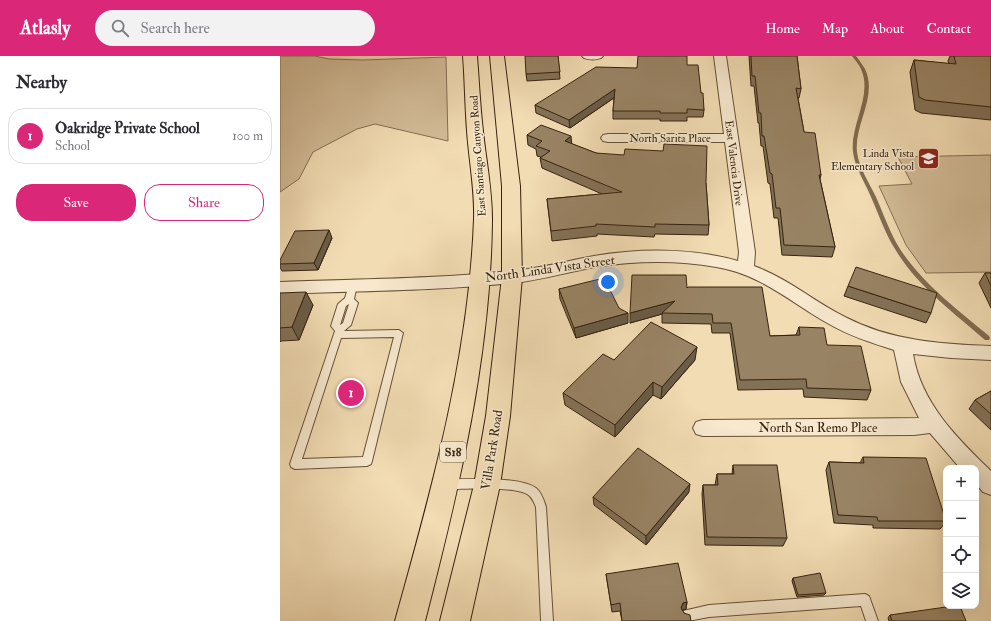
<!DOCTYPE html>
<meta charset="utf-8">
<style>
body{margin:0;font-family:"IM FELL Double Pica",serif;background:#f2f2f3;color:#2b2b33}
.controls{position:absolute;right:12px;bottom:12px;display:grid;overflow:hidden;border-radius:8px;box-shadow:0 4px 16px #0002}
.controls button{width:36px;height:36px;display:grid;place-items:center;padding:0;border:0;border-bottom:1px solid #e1e1e2;background:#fff;color:#2b2b33;font:20px sans-serif}
.you{position:absolute;left:328px;top:226px;width:14px;height:14px;margin:-10px;border:3px solid #fff;border-radius:50%;background:#1a73e8;box-shadow:0 0 0 6px #1a73e833}
.badge{display:grid;place-items:center;width:26px;height:26px;border-radius:50%;background:#db2777;color:#fff;font-size:13px;font-weight:700}
.pin{position:absolute;translate:-50% -50%;border:2px solid #fff;box-shadow:0 1px 4px #0006}
.list{margin:0;padding:0;list-style:none}
h2{display:flex;justify-content:space-between;align-items:center;height:52px;margin:0;padding:0 16px;font-size:17px}
h2 small{font-size:13px;font-weight:400;color:#7c7c81}
.list li{display:grid;grid-template-columns:26px 1fr auto;gap:12px;align-items:center;box-sizing:border-box;height:56px;margin:0 8px 8px;padding:0 8px;border:1px solid #e1e1e2;border-radius:16px}
.list b{display:block;font-size:15px;white-space:nowrap}
.list p{margin:0;font-size:13px;white-space:nowrap;color:#7c7c81}
.list em{font-size:13px;font-style:normal;color:#7c7c81}
.actions{display:flex;gap:8px;padding:12px 16px}
.actions a{flex:1;padding:9px 0;border:1px solid #db2777;border-radius:16px;text-align:center;font-size:14px;color:#db2777}
.actions .main{background:#db2777;color:#fff}
.icon{flex:none;width:22px;height:22px;fill:none;stroke:currentColor;stroke-width:2;stroke-linecap:round;stroke-linejoin:round}
.map{position:relative;flex:none;width:711px;height:565px;overflow:hidden}
header{display:flex;align-items:center;gap:24px;box-sizing:border-box;height:56px;padding:0 20px;background:#db2777;color:#fff}
header strong{font-size:19px}
nav{display:flex;gap:22px;margin-inline-start:auto;font-size:14px}
.search{width:280px;height:36px;background:#f2f2f3;display:flex;align-items:center;gap:10px;box-sizing:border-box;padding:0 14px;border-radius:22px;color:#7c7c81;font-size:15px}
main{display:flex}
aside{flex:1;background:#fff}
.map>svg:first-child{display:block}
.green{fill:#d2bc97;stroke:#846f52}
.lines{fill:none;stroke-linecap:round;stroke-linejoin:round}
.stream{fill:#816c4f;fill-rule:evenodd}
.lane-casing{stroke:#665037;stroke-width:2}
.street-casing{stroke:#665037;stroke-width:2}
.primary-casing{stroke:#37220e;stroke-width:2}
.lane{fill:#f7e8ce;fill-rule:evenodd}
.street{fill:#f7e8ce;fill-rule:evenodd}
.primary{fill:#f2dcb3;fill-rule:evenodd}
.wall{fill:#837156;stroke:#37220e}
.shaded-wall{fill:#6a5c46;stroke:#37220e}
.building{fill:#988364;stroke:#37220e}
.labels{text-anchor:middle;dominant-baseline:central;stroke-width:3;stroke-linejoin:round;paint-order:stroke}
.far-street-label{font-size:11px;fill:#37220e;stroke:#f7e8ce}
.far-poi-label{font-size:11px;fill:#37220e;stroke:#f7e8ce;text-anchor:end}
.shield{fill:#f7e8ce;stroke:#715d48;stroke-width:1}
.shield-label{font-size:12px;font-weight:bold;fill:#37220e}
.street-label{font-size:13px;fill:#37220e;stroke:#f7e8ce}
</style>
<header>
<strong>Atlasly</strong>
<div class="search"><svg class="icon" aria-label="search" viewBox="0 0 24 24"><circle cx="10" cy="10" r="6"/><path d="M15 15l6 6"/></svg>Search here</div>
<nav><a>Home</a><a>Map</a><a>About</a><a>Contact</a></nav>
</header>
<main>
<aside>
<h2>Nearby<small></small></h2>
<ul class="list">
<li><span class="badge">1</span><div><b>Oakridge Private School</b><p>School</p></div><em>100 m</em></li>
</ul>
<div class="actions"><a class="main">Save</a><a>Share</a></div>
</aside>
<div class="map">
<svg width="711" height="565" viewBox="0 0 711 565">
<rect width="100%" height="100%" fill="#f2dcb3"/>
<filter id="stains"><feTurbulence type="fractalNoise" baseFrequency=".005" numOctaves="4"/><feColorMatrix values="0 0 0 0 .2 0 0 0 0 .09 0 0 0 0 .02 0 0 0 .5 -.17"/></filter>
<radialGradient id="worn" r=".72"><stop offset=".6" stop-color="#630" stop-opacity="0"/><stop offset="1" stop-color="#630" stop-opacity=".3"/></radialGradient>
<path class="green" d="M0,0H35L49,3L83,4L166,1L168,85L95,68L77,73L33,96L19,123L0,136Z
M711,99V216L646,217L626,189L599,130L632,128L618,101Z"/>
<g class="lines">
<path class="stream" d="M572,0H576C579,4 582,8 585,13C598,40 574,68 577,96C579,112 589,126 596,141C604,159 610,177 620,193C643,228 678,254 709,280L710,282L709,284H705C673,256 637,230 615,193C605,177 599,159 591,141C585,126 575,112 573,96C570,68 593,40 581,13C579,8 575,4 572,0Z"/>
<defs>
<path id="lane" d="M73,226L77,229L74,243L78,247L71,269L64,275L119,274L123,277L92,405L91,408L87,410L15,413L11,411L10,408L55,275L51,270L58,248L65,242L69,229ZM69,248L63,267L60,269L66,250ZM114,281L83,401L22,403L61,282Z
M167,423C189,424 238,420 256,432C262,437 264,445 266,451L273,565H261L256,451C254,446 252,441 247,438C233,430 185,433 167,433L163,431L162,428L163,425Z
M585,538L589,540L598,565H586L581,550L429,561L408,565L403,563L401,559L403,555L429,549Z"/>
<path id="street" d="M302,0H323L321,2C315,4 310,4 304,2Z
M434,0H446L475,196L474,210C509,223 533,245 565,261C611,285 661,288 711,290V304L671,302L633,298C641,347 677,382 711,415V439L703,436L696,428V412H680L650,377L634,379L423,380L416,378L413,372L416,366L423,364L639,362L621,326L614,294C592,287 570,280 549,268C511,247 481,218 436,211C397,204 354,205 315,211C288,216 261,224 233,227C156,235 78,235 0,238V226C77,223 154,223 230,215C258,213 286,205 314,200C360,192 413,192 458,205L459,196L445,86H328L323,85L321,82L323,79L328,78H444Z"/>
<path id="primary" d="M183,0H197C199,25 200,50 203,75C206,104 212,133 212,163C211,300 179,433 145,565H115C152,433 189,300 194,163C195,134 189,104 187,75C185,50 185,25 183,0Z
M210,0H224L240,130L242,221L230,360L220,429L190,565H160L194,429L206,360L222,221V130Z"/>
</defs>
<use href="#lane" class="lane-casing"/>
<use href="#street" class="street-casing"/>
<use href="#primary" class="primary-casing"/>
<use href="#lane" class="lane"/>
<use href="#street" class="street"/>
<use href="#primary" class="primary"/>
</g>
<path class="wall" d="M278,0L280,23L247,25L246,18Z
M469,0H517L521,33L519,42H518L524,76L541,119L540,123L555,191L552,201L502,199L498,162H494L490,128L488,127L483,90H481L479,67H478L474,30H471Z
M670,0H711V64L641,57L635,54L630,16L634,4L669,8L668,5Z
M407,9L421,37L424,54L423,61H407V65H380V63H333V55L334,42L290,72L256,57L255,49L357,12Z
M247,79L292,88L316,97L426,127L429,169L428,179L375,178L374,181L317,178V180L272,185L267,143L322,138L262,112L260,102L261,101L257,100L256,93L248,89Z
M52,182L38,214L2,215L0,211V204Z
M705,217H711V252L699,227Z
M568,230L651,257L646,267L564,240Z
M407,232L490,280L516,279L519,271L547,289L591,334L587,344L524,341L523,333L458,334L450,277H432L431,268L382,267V258L350,267Z
M279,233L339,252L348,267L296,282L280,243Z
M0,237L33,249L19,284L1,285L0,286Z
M334,304H415L381,343L373,339L335,381L285,349L283,337Z
M711,335V374L689,353L695,344Z
M583,401L666,464V466L660,473L593,472V469L554,467L546,414L549,406L580,407Z
M453,409L507,482L503,490L425,489L422,438L423,429H435L437,418H452Z
M409,436L366,489L314,449L313,441Z
M326,518L407,546L406,553L402,554L404,557L411,565H342L340,555L332,556Z
M513,522L546,537L544,539L517,541L512,525Z
M610,559L686,565H609L608,562Z"/>
<path class="shaded-wall" d="M335,33V41L290,72L289,64Z
M291,80L292,90L285,85Z
M49,174L52,182L38,214L34,207Z
M26,236L33,249L19,284L12,271Z
M395,245L382,258L350,267V257Z
M348,257V267L296,282L294,272Z
M417,291L415,304L381,343L382,331Z
M373,326V339L335,381V369Z
M410,428L409,436L366,489V480Z
M407,546L406,553L402,554L401,552L403,547Z"/>
<path class="building" d="M245,0H278L280,16L246,18Z
M358,0H407V9H418L421,37H423L424,54L407,53V57H380V55H333L335,33L289,64L255,49L316,11L357,12Z
M471,0H517L521,33L516,32L524,76L535,77L541,119H539L555,191L504,189L500,152H496L492,118L490,117L484,80H482L481,57H479L475,20H472Z
M674,0H711V51L645,44L639,41L634,4L676,8Z
M261,69L291,80L285,85L316,97L344,99L345,93L383,95L384,88L427,90L426,127L429,169L375,168V171L316,168V170L271,175L267,143L342,136L260,102L270,95L256,90L262,85L247,79Z
M49,174L34,207L0,208V204L15,175Z
M576,211L657,237L651,257L568,230Z
M705,217H711V230Z
M352,219H406L407,232L408,231H482L490,280L520,279L519,271L544,272L547,289L581,290L591,334L527,332L526,323L460,324L451,267H433L432,258L382,257L395,245L350,257Z
M324,222L339,252L348,257L294,272L279,233Z
M26,236L12,271L0,272V237Z
M371,266L417,291L382,331L373,326L335,369L283,337L323,298L334,304Z
M711,335V358L695,344Z
M358,392L410,428L366,480L313,441Z
M583,401L646,402L666,465H598L597,461L558,459L549,406L584,407Z
M453,409H497L507,482L427,481L423,429H438L437,418H454Z
M398,507L407,546L403,547L401,552L404,557L410,559L411,565H342L340,547L331,549L326,518Z
M540,517L546,537L518,539L513,522Z
M673,550H680L686,565H612L610,559Z"/>
<defs>
<symbol id="school-square" viewBox="-11 -11 22 22"><rect x="-9" y="-9" width="18" height="18" rx="4" fill="#8f2418" stroke="#f7e8ce"/><path d="M0-5L7-2L0 1L-7-2ZM-4 1L0 2.5L4 1V4Q0 6-4 4Z" fill="#fff"/></symbol>
</defs>
<g fill-rule="evenodd">
<use href="#school-square" x="636" y="90" width="25" height="25"/>
</g>
<g class="labels">
<g class="far-street-label">
<text x="390" y="82">North Sarita Place</text>
<text transform="translate(198 100) rotate(-94)">East Santiago Canyon Road</text>
<text transform="translate(454 107) rotate(83)">East Valencia Drive</text>
</g>
<g class="far-poi-label">
<text x="634" y="97">Linda Vista<tspan x="634" dy="13">Elementary School</tspan></text>
</g>
<rect class="shield" x="160" y="386" width="26" height="20" rx="3"/>
<g class="shield-label">
<text x="173" y="396">S18</text>
</g>
<g class="street-label">
<text transform="translate(270 213) rotate(-8)">North Linda Vista Street</text>
<text x="538" y="372">North San Remo Place</text>
<text transform="translate(212 394) rotate(-81)">Villa Park Road</text>
</g>
</g>
<rect width="100%" height="100%" filter="url(#stains)"/>
<rect width="100%" height="100%" fill="url(#worn)"/>
</svg>
<div class="controls">
<button>+</button>
<button>−</button>
<button><svg class="icon" aria-label="locate" viewBox="0 0 24 24"><circle cx="12" cy="12" r="6"/><path d="M12 2v4M12 18v4M2 12h4M18 12h4"/></svg></button>
<button><svg class="icon" aria-label="layers" viewBox="0 0 24 24"><path d="M12 4l9 5-9 5-9-5zM3 14l9 5 9-5"/></svg></button>
</div>
<div class="you"></div>
<div class="pin badge" style="left:71px;top:337px">1</div>
</div>
</main>
